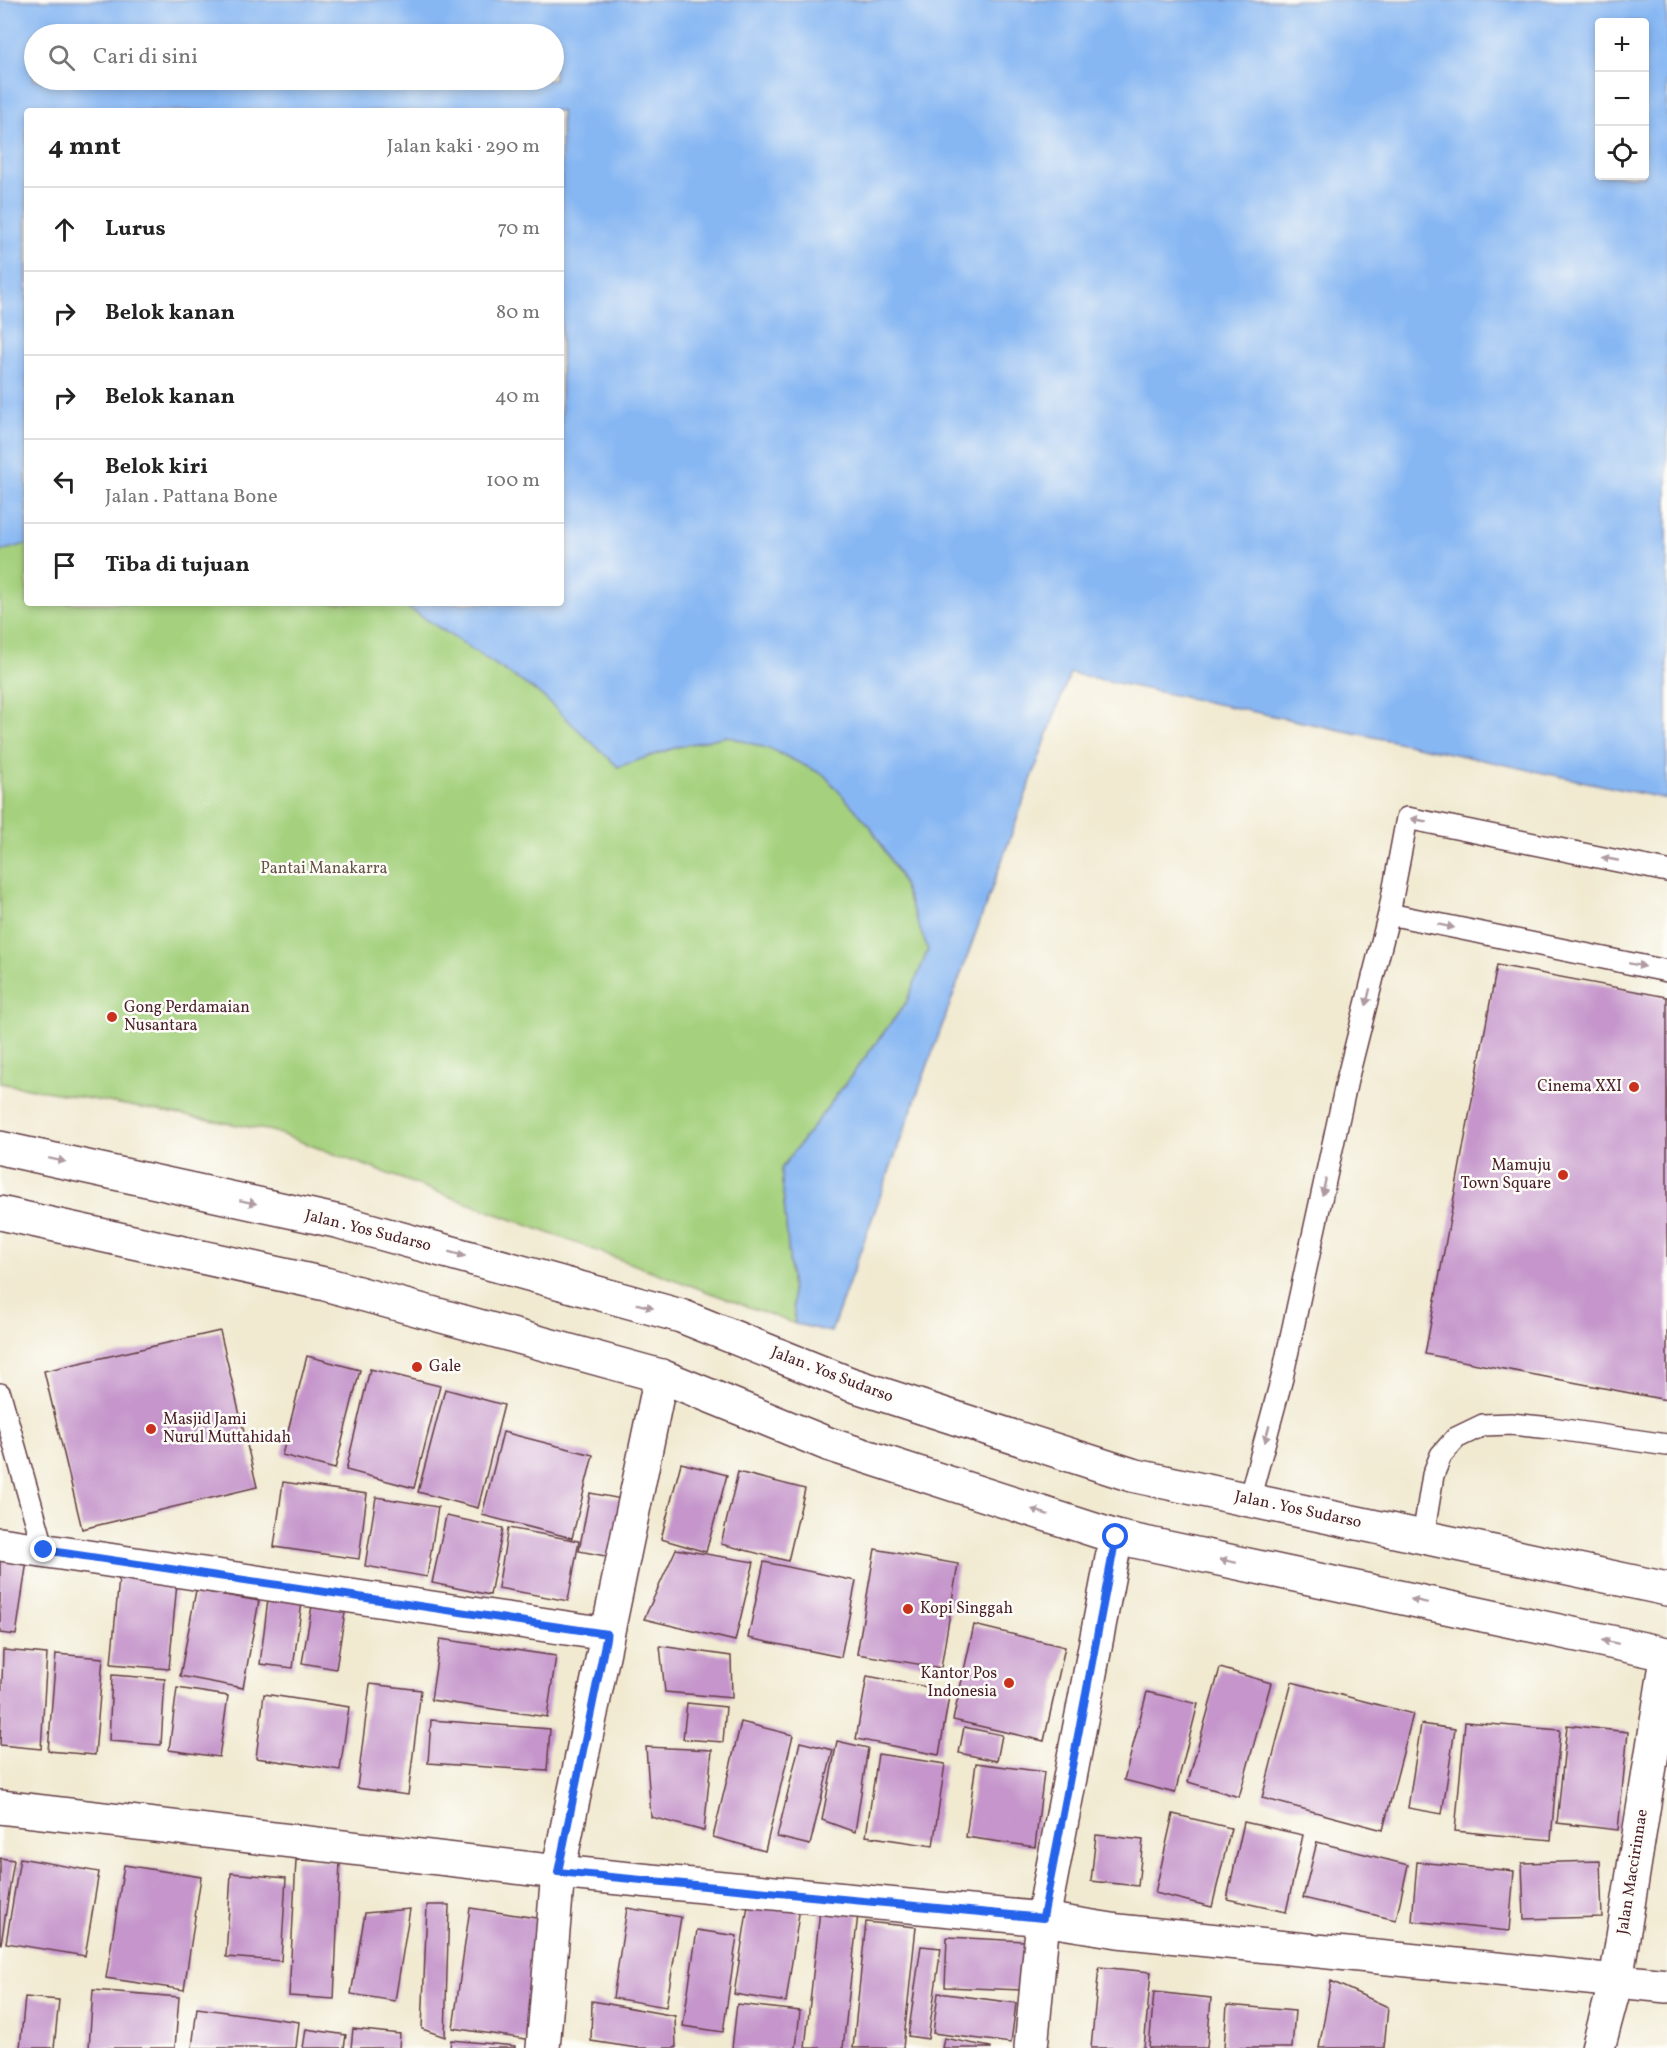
<!DOCTYPE html>
<html lang="id">
<meta charset="utf-8">
<style>
body{margin:0;font-family:Vollkorn,serif;background:#f6f6f6;color:#222}
.controls{position:absolute;right:18px;top:18px;display:grid;overflow:hidden;border-radius:6px;box-shadow:0 3px 9px #0003}
.controls button{width:54px;height:54px;display:grid;place-items:center;padding:0;border:0;border-bottom:2px solid #e0e0e0;background:#fff;color:#222;font:30px sans-serif}
.stop{position:absolute;width:18px;height:18px;margin:-14px;border:4px solid #2563eb;border-radius:50%;background:#fff}
.stop.end{background:#2563eb;border-color:#fff;box-shadow:0 2px 6px #0008}
.list{margin:0;padding:0;list-style:none}
h2{display:flex;justify-content:space-between;align-items:center;height:78px;margin:0;padding:0 24px;font-size:26px}
h2 small{font-size:20px;font-weight:400;color:#767676}
.list li{display:grid;grid-template-columns:39px 1fr auto;gap:18px;align-items:center;box-sizing:border-box;height:84px;padding:0 24px;border-top:2px solid #e0e0e0}
.list b{display:block;font-size:22px;white-space:nowrap}
.list p{margin:0;font-size:20px;white-space:nowrap;color:#767676}
.list em{font-size:20px;font-style:normal;color:#767676}
.icon{flex:none;width:33px;height:33px;fill:none;stroke:currentColor;stroke-width:2;stroke-linecap:round;stroke-linejoin:round}
.map{position:relative;flex:none;width:1667px;height:2048px;overflow:hidden}
.search{position:absolute;background:#fff;box-shadow:0 3px 9px #0003;left:24px;top:24px;width:540px;height:66px;display:flex;align-items:center;gap:15px;box-sizing:border-box;padding:0 21px;border-radius:33px;color:#767676;font-size:22px}
.panel{position:absolute;background:#fff;box-shadow:0 3px 9px #0003;left:24px;top:108px;width:540px;height:498px;border-radius:6px}
.map>svg:first-child{display:block}
.green{fill:#a5d17e;stroke:#787854;stroke-width:1.5}
.water{fill:#87b7f3;stroke:#686b8f;stroke-width:1.5;fill-rule:evenodd}
.building{fill:#c595cb}
.lines{fill:none;stroke-linecap:round;stroke-linejoin:round}
.lane-casing{stroke:#633d44;stroke-width:24}
.street-casing{stroke:#633d44;stroke-width:36}
.secondary-casing{stroke:#633d44;stroke-width:36}
.highway-casing{stroke:#633d44;stroke-width:36}
.lane{stroke:#fff;stroke-width:21}
.street{stroke:#fff;stroke-width:33}
.secondary{stroke:#fff;stroke-width:33}
.highway{stroke:#fff;stroke-width:33}
.oneway{fill:#ae9aa0}
.route{stroke:#2563eb;stroke-width:8}
.poi-dot{fill:#c8321e;stroke:#fdfcf7;stroke-width:2}
.labels{text-anchor:middle;dominant-baseline:central;stroke-width:5;stroke-linejoin:round;paint-order:stroke}
.park-label{font-size:16px;fill:#655444;stroke:#fdfcf7}
.poi-label{font-size:16px;fill:#4a1f2b;stroke:#fdfcf7;text-anchor:start}
.street-label{font-size:16px;fill:#4a1f2b;stroke:#fdfcf7}
</style>
<div class="map">
<svg width="1667" height="2048" viewBox="0 0 1667 2048">
<rect width="100%" height="100%" fill="#fdfcf7"/>
<filter id="ink" filterUnits="userSpaceOnUse"><feTurbulence type="fractalNoise" baseFrequency=".0167" numOctaves="2"/><feDisplacementMap in="SourceGraphic" scale="12" xChannelSelector="R" yChannelSelector="G"/><feConvolveMatrix kernelMatrix="1 2 1 2 8 2 1 2 1" color-interpolation-filters="sRGB"/></filter>
<filter id="wash" filterUnits="userSpaceOnUse"><feTurbulence type="fractalNoise" baseFrequency=".008" numOctaves="4" result="noise"/><feDisplacementMap in="SourceGraphic" scale="24" xChannelSelector="R" yChannelSelector="G"/><feGaussianBlur stdDeviation="1.35" result="paint"/><feColorMatrix in="noise" values="0 0 0 0 0 0 0 0 0 0 0 0 0 0 0 0 0 1.4 0 .05"/><feComposite in="paint" operator="in"/></filter>
<g filter="url(#wash)">
<rect width="100%" height="100%" fill="#f1ead1"/>
<path class="green" d="M18,544H27V603H401L539,693L618,767L677,747L727,736L773,750L824,775L870,826L899,875L928,950L906,1003L781,1169L795,1324L272,1131L0,1083V551Z"/>
<path class="water" d="M0,0H1667V799L1070,673L831,1332L795,1324L781,1169L906,1003L928,950L899,874L870,826L824,775L773,750L727,736L677,747L618,767L539,693L401,603H561V111H27V544L0,551ZM1600,22H1644V176H1600ZM34,34H554V80H34Z"/>
<g id="blocks">
<path class="building" d="M1497,965L1667,997V1400L1425,1354Z
M220,1331L257,1487L82,1529L44,1371Z
M307,1356L360,1370L335,1469L282,1455Z
M370,1369L440,1386L414,1488L346,1470Z
M445,1389L504,1405L478,1508L418,1492Z
M503,1432L593,1455L572,1538L482,1515Z
M681,1463L727,1475L706,1552L661,1539Z
M738,1472L805,1489L788,1561L721,1544Z
M283,1482L367,1494L359,1559L274,1547Z
M590,1493L627,1500L616,1558L579,1551Z
M376,1497L438,1507L427,1577L365,1566Z
M446,1516L503,1528L490,1595L432,1583Z
M508,1528L579,1541L568,1601L498,1588Z
M0,1549L28,1554L16,1635L0,1633Z
M676,1549L754,1562L735,1641L644,1619Z
M875,1549L958,1564L941,1668L857,1654Z
M764,1562L856,1581L841,1657L748,1638Z
M120,1567L178,1572L169,1669L111,1664Z
M196,1590L259,1601L243,1688L180,1676Z
M269,1591L303,1595L293,1668L260,1664Z
M313,1600L346,1606L336,1669L302,1663Z
M974,1625L1065,1647L1044,1741L953,1720Z
M440,1639L556,1656L547,1717L431,1700Z
M660,1646L731,1656L732,1698L665,1692Z
M3,1650L47,1654L41,1749L0,1745Z
M56,1654L103,1658L95,1755L48,1751Z
M1220,1668L1271,1683L1239,1797L1188,1782Z
M112,1675L165,1679L161,1745L109,1741Z
M867,1676L950,1691L939,1755L856,1739Z
M1292,1682L1413,1714L1383,1830L1262,1798Z
M370,1684L421,1690L408,1795L357,1788Z
M177,1688L228,1696L219,1757L169,1750Z
M1147,1692L1198,1704L1175,1793L1124,1780Z
M264,1694L349,1707L340,1770L256,1758Z
M687,1703L726,1707L723,1742L683,1739Z
M431,1720L550,1729L547,1771L428,1763Z
M741,1722L793,1735L765,1851L713,1837Z
M1465,1722L1560,1730L1551,1840L1455,1831Z
M1421,1724L1455,1729L1442,1814L1408,1808Z
M1567,1725L1628,1732L1618,1830L1557,1823Z
M964,1727L1002,1735L997,1761L959,1753Z
M837,1741L868,1748L855,1832L822,1820Z
M800,1742L833,1750L810,1845L777,1837Z
M646,1747L712,1750L704,1831L651,1817Z
M878,1754L945,1764L933,1846L866,1836Z
M976,1763L1044,1772L1035,1847L966,1837Z
M1173,1814L1231,1828L1212,1907L1155,1893Z
M1244,1822L1303,1835L1286,1912L1227,1899Z
M1096,1835L1143,1840L1138,1886L1091,1881Z
M1317,1842L1408,1865L1396,1920L1303,1898Z
M0,1858L14,1860L1,1944H0Z
M20,1858L99,1872L85,1956L6,1943Z
M296,1860L340,1862L334,1999L289,1996Z
M1600,1861L1602,1917L1524,1919L1522,1863Z
M1417,1862L1514,1871L1509,1931L1412,1921Z
M124,1865L201,1877L184,1990L106,1978Z
M231,1873L286,1878L281,1961L226,1957Z
M749,1899L800,1907L786,2002L734,1994Z
M427,1905H449L445,2037L422,2029Z
M470,1908L550,1920L532,2040L453,2028Z
M627,1908L681,1917L666,2007L613,1998Z
M410,1909L395,2001L351,1994L365,1913Z
M820,1910L858,1914L843,2048H805Z
M866,1922L916,1927L903,2048H853Z
M697,1930L737,1936L723,2032L683,2026Z
M947,1937L1025,1941L1022,1990L945,1987Z
M921,1946L941,1948L928,2039L908,2036Z
M1099,1967L1151,1972L1144,2048H1091Z
M1331,1981L1388,2007L1384,2048H1319Z
M93,1990L179,1997L175,2048H89Z
M1154,1992L1211,1998L1207,2048H1149Z
M938,1993L1016,2003L1011,2043L933,2033Z
M25,1997L59,2000L54,2048H20Z
M592,2001L675,2016L676,2048H637L591,2041Z
M737,2004L800,2011L796,2048H732Z
M1227,2005L1295,2011L1292,2048H1224Z
M197,2008L299,2022L296,2048H192Z
M306,2029L346,2035L344,2048H303Z
M353,2029L400,2034L399,2048H351Z
M944,2038L991,2047V2048H942Z
M451,2040L515,2046V2048H450Z"/>
</g>
</g>
<g filter="url(#ink)">
<use href="#blocks" fill-opacity="0" stroke="#633d44" stroke-width="1.5"/>
<g class="lines">
<defs>
<path id="lane" d="M1389,914L1667,971
M0,1394L44,1550
M1249,1500L1282,1378L1347,1080L1389,914L1407,818L1667,871
M1423,1537L1433,1475L1441,1455L1456,1438L1483,1425L1511,1424L1551,1428L1667,1445"/>
<path id="street" d="M0,1544L607,1634
M543,2048L558,1872L661,1376
M1031,2048L1043,1919L1116,1537
M1598,2048L1616,1981L1667,1658"/>
<path id="secondary" d="M0,1807L558,1872L1043,1919L1118,1931L1667,1986"/>
<path id="highway" d="M0,1148L340,1222L681,1316L850,1384L1132,1475L1667,1589
M0,1213L325,1284L661,1376L828,1444L1116,1537L1667,1654"/>
</defs>
<use href="#lane" class="lane-casing"/>
<use href="#street" class="street-casing"/>
<use href="#secondary" class="secondary-casing"/>
<use href="#highway" class="highway-casing"/>
<use href="#lane" class="lane"/>
<use href="#street" class="street"/>
<use href="#secondary" class="secondary"/>
<use href="#highway" class="highway"/>
</g>
<defs><path id="oneway-solid" d="M-6-.8H1V-3.2L6.5 0L1 3.2V.8H-6Z" transform="scale(1.5)"/></defs>
<g class="oneway">
<use href="#oneway-solid" transform="translate(1419 820) rotate(-169)"/>
<use href="#oneway-solid" transform="translate(1610 859) rotate(-169)"/>
<use href="#oneway-solid" transform="translate(1446 926) rotate(12)"/>
<use href="#oneway-solid" transform="translate(1637 965) rotate(12)"/>
<use href="#oneway-solid" transform="translate(1368 997) rotate(104)"/>
<use href="#oneway-solid" transform="translate(57 1160) rotate(12)"/>
<use href="#oneway-solid" transform="translate(1324 1187) rotate(102)"/>
<use href="#oneway-solid" transform="translate(248 1202) rotate(12)"/>
<use href="#oneway-solid" transform="translate(457 1254) rotate(15)"/>
<use href="#oneway-solid" transform="translate(645 1306) rotate(15)"/>
<use href="#oneway-solid" transform="translate(1267 1434) rotate(105)"/>
<use href="#oneway-solid" transform="translate(1040 1512) rotate(-162)"/>
<use href="#oneway-solid" transform="translate(1228 1561) rotate(-168)"/>
<use href="#oneway-solid" transform="translate(1419 1601) rotate(-168)"/>
<use href="#oneway-solid" transform="translate(1610 1642) rotate(-168)"/>
</g>
</g>
<g class="lines" filter="url(#ink)">
<path class="route" d="M44,1550L607,1634L558,1872L1043,1918L1116,1537"/>
</g>
<g class="poi-dot">
<circle cx="112" cy="1017" r="6"/>
<circle cx="1634" cy="1087" r="6"/>
<circle cx="1563" cy="1175" r="6"/>
<circle cx="417" cy="1367" r="6"/>
<circle cx="151" cy="1429" r="6"/>
<circle cx="908" cy="1609" r="6"/>
<circle cx="1009" cy="1683" r="6"/>
</g>
<g class="labels">
<g class="park-label">
<text x="324" y="869">Pantai Manakarra</text>
</g>
<g class="poi-label">
<text x="124" y="1008">Gong Perdamaian<tspan x="124" dy="18">Nusantara</tspan></text>
<text x="1622" y="1087" text-anchor="end">Cinema XXI</text>
<text x="1551" y="1166" text-anchor="end">Mamuju<tspan x="1551" dy="18">Town Square</tspan></text>
<text x="429" y="1367">Gale</text>
<text x="163" y="1420">Masjid Jami<tspan x="163" dy="18">Nurul Muttahidah</tspan></text>
<text x="920" y="1609">Kopi Singgah</text>
<text x="997" y="1674" text-anchor="end">Kantor Pos<tspan x="997" dy="18">Indonesia</tspan></text>
</g>
<g class="street-label">
<text transform="translate(368 1231) rotate(14)">Jalan . Yos Sudarso</text>
<text transform="translate(832 1375) rotate(21)">Jalan . Yos Sudarso</text>
<text transform="translate(1298 1510) rotate(12)">Jalan . Yos Sudarso</text>
<text transform="translate(1633 1872) rotate(-81)">Jalan Maccirinnae</text>
</g>
</g>
</svg>
<div class="controls">
<button>+</button>
<button>−</button>
<button><svg class="icon" aria-label="locate" viewBox="0 0 24 24"><circle cx="12" cy="12" r="6"/><path d="M12 2v4M12 18v4M2 12h4M18 12h4"/></svg></button>
</div>
<div class="stop" style="left:1116px;top:1537px"></div>
<div class="stop end" style="left:44px;top:1550px"></div>
<div class="search"><svg class="icon" aria-label="search" viewBox="0 0 24 24"><circle cx="10" cy="10" r="6"/><path d="M15 15l6 6"/></svg>Cari di sini</div>
<section class="panel">
<h2>4 mnt<small>Jalan kaki · 290 m</small></h2>
<ul class="list">
<li><svg class="icon" aria-label="ahead" viewBox="0 0 24 24"><path d="M12 20V5M6 11l6-6 6 6"/></svg><div><b>Lurus</b></div><em>70 m</em></li>
<li><svg class="icon" aria-label="right" viewBox="0 0 24 24"><path d="M7 20v-9h11M14 6l5 5-5 5"/></svg><div><b>Belok kanan</b></div><em>80 m</em></li>
<li><svg class="icon" aria-label="right" viewBox="0 0 24 24"><path d="M7 20v-9h11M14 6l5 5-5 5"/></svg><div><b>Belok kanan</b></div><em>40 m</em></li>
<li><svg class="icon" aria-label="left" viewBox="0 0 24 24"><path d="M17 20v-9H6M10 6l-5 5 5 5"/></svg><div><b>Belok kiri</b><p>Jalan . Pattana Bone</p></div><em>100 m</em></li>
<li><svg class="icon" aria-label="arrive" viewBox="0 0 24 24"><path d="M6 21V4h12l-3 4 3 4H6"/></svg><div><b>Tiba di tujuan</b></div></li>
</ul>
</section>
</div>
